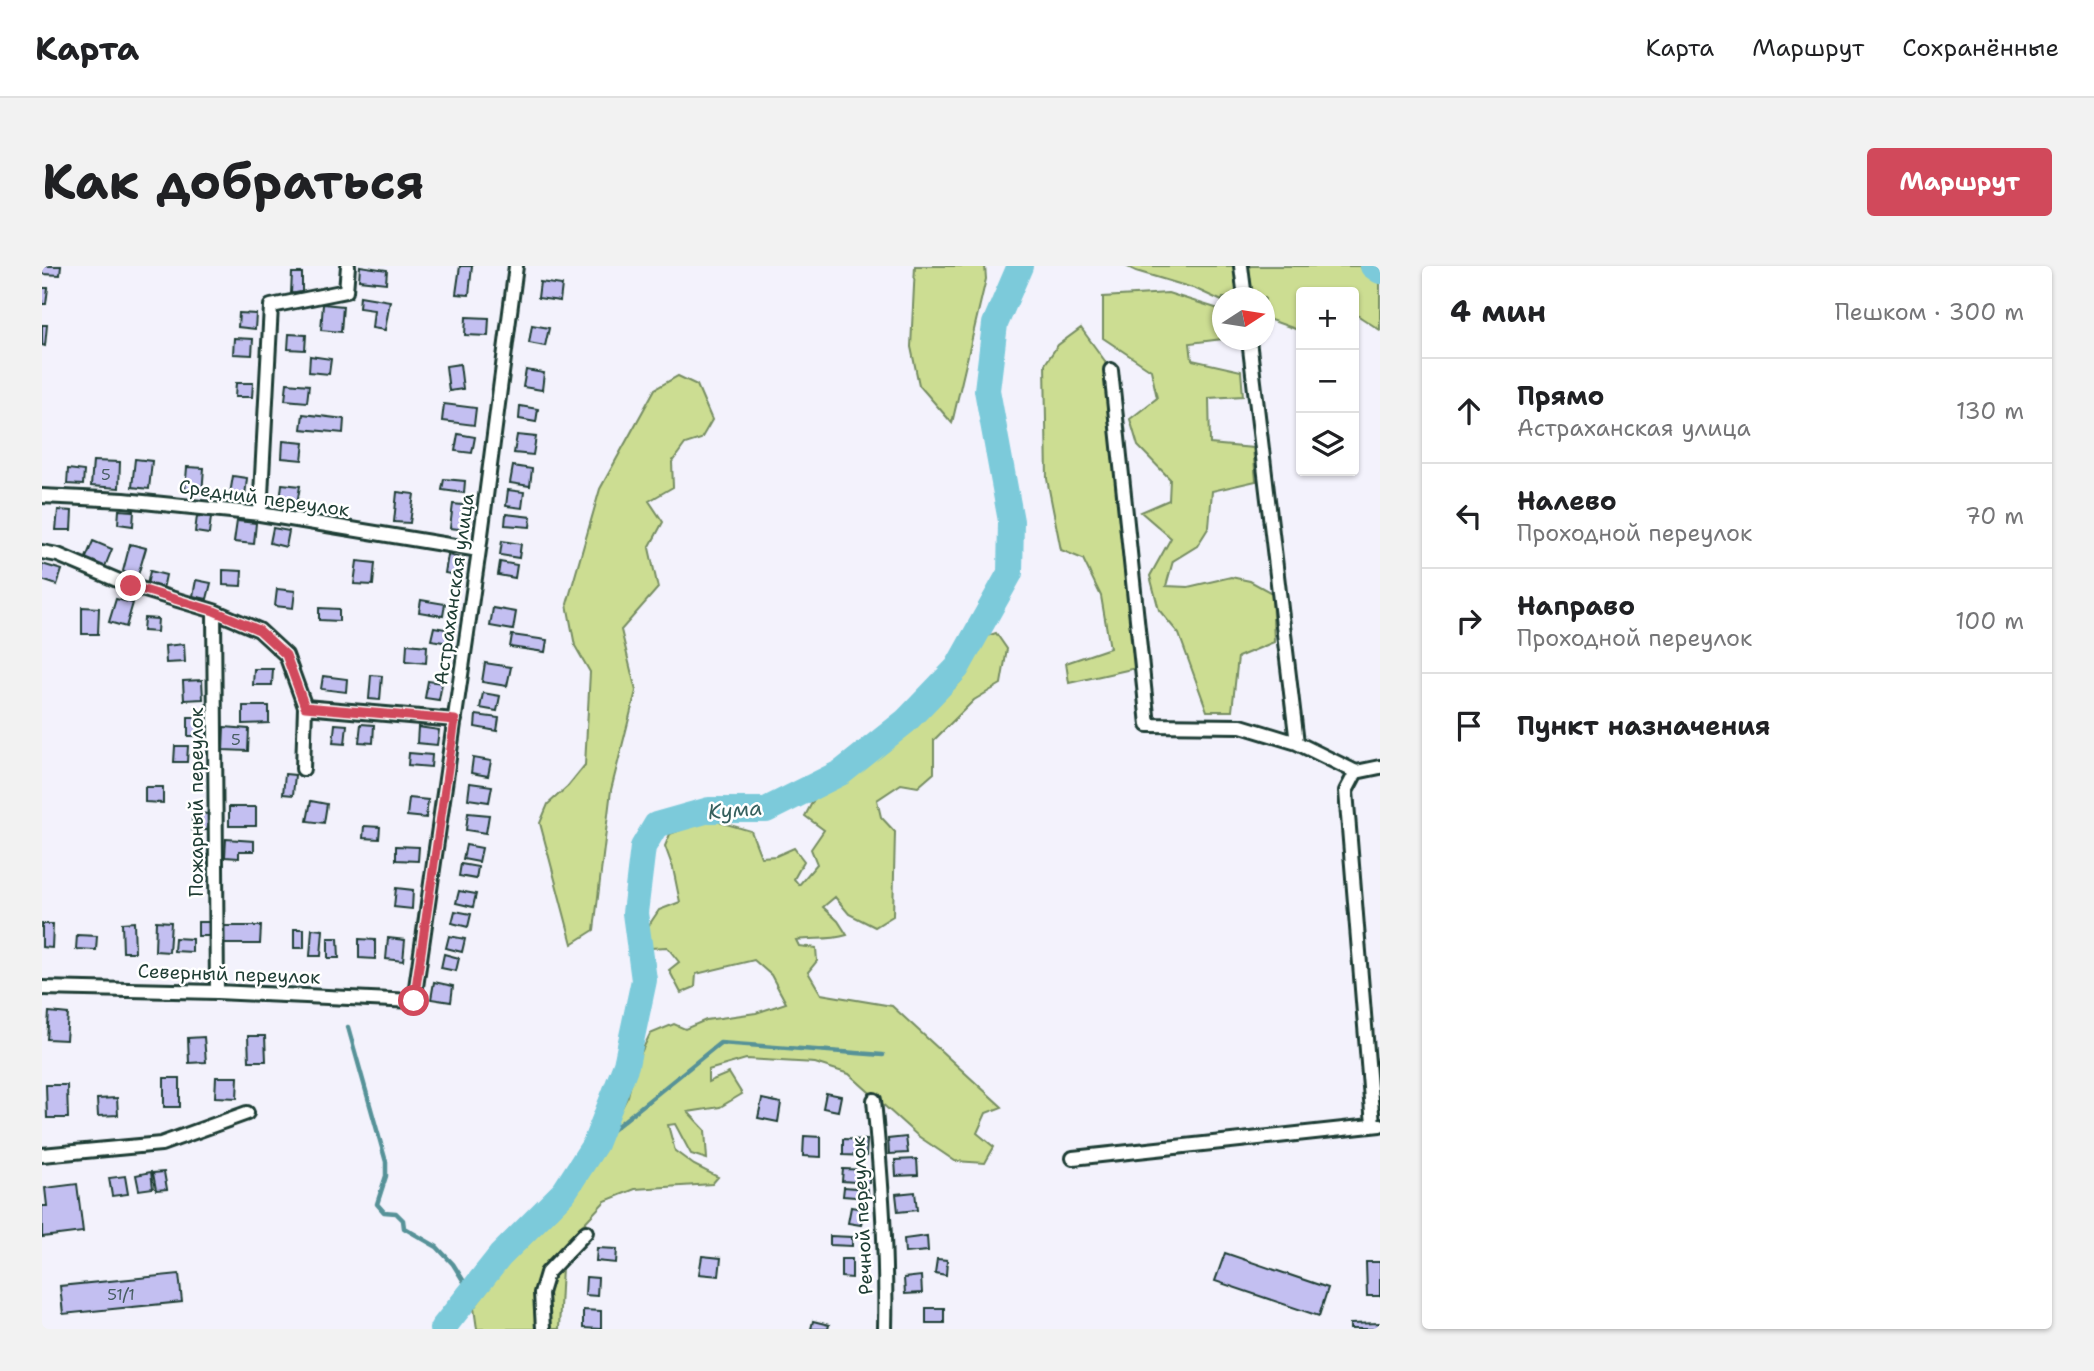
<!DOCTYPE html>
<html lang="ru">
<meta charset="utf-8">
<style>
body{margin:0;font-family:"Shantell Sans",sans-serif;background:#f2f2f2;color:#202124}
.controls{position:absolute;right:21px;top:21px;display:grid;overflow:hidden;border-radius:7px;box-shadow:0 2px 5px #0004}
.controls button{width:63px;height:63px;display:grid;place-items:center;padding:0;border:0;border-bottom:2px solid #e0e0e0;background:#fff;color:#202124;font:35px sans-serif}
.compass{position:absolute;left:1170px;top:21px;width:63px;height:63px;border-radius:50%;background:#fff;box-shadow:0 2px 5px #0004;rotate:78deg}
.stop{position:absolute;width:21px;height:21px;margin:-16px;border:5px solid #d1495b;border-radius:50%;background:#fff}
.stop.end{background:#d1495b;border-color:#fff;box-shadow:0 2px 7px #0008}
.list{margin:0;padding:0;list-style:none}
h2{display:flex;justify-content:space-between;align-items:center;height:91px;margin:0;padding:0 28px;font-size:30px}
h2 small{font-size:23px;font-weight:400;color:#757577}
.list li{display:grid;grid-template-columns:46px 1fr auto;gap:21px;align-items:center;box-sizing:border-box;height:105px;padding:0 28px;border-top:2px solid #e0e0e0}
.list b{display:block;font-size:26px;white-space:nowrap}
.list p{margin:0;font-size:23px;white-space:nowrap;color:#757577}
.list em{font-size:23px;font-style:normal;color:#757577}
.icon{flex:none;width:38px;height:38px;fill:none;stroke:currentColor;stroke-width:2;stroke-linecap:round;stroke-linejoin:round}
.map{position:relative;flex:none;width:1338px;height:1063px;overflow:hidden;border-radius:7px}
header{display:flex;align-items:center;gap:42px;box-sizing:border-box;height:98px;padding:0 35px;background:#fff;border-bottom:2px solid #e0e0e0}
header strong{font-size:33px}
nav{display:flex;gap:38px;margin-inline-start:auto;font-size:24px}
.intro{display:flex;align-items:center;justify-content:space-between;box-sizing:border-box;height:168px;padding:0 42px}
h1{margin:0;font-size:49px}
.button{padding:18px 32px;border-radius:7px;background:#d1495b;color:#fff;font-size:24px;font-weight:700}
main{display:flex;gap:42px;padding:0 42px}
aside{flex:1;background:#fff;border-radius:7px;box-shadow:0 2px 5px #0004}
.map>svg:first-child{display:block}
.green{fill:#ccdd92;stroke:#768d63;stroke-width:2}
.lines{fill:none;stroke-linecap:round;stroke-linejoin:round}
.stream{stroke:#579298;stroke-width:4.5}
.river{stroke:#7ccada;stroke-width:26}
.building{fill:#c3bff1;stroke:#1f3d34;stroke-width:2}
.street-casing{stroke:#1f3d34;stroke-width:18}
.street{stroke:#fff;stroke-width:12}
.route{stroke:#d1495b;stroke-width:9}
.labels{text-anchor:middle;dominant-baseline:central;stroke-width:5;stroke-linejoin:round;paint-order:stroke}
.number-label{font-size:16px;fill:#485e63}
.street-label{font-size:19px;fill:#1f3d34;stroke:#fff}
.water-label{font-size:21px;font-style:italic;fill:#36605e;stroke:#fff}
</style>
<header>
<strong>Карта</strong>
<nav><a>Карта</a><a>Маршрут</a><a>Сохранённые</a></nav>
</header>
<div class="intro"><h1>Как добраться</h1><a class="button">Маршрут</a></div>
<main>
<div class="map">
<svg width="1338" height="1063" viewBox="0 0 1338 1063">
<rect width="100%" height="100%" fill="#f3f2fc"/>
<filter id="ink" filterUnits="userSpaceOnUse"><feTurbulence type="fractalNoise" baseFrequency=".0143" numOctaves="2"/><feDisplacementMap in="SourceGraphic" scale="14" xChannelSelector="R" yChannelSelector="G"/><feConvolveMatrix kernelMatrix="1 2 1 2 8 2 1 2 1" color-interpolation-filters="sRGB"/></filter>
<g filter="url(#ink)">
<path class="green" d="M873,0H943L944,13L910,157L877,119L869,81Z
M1084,0H1317L1338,16V64L1312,47V26H1259V65L1223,52V32H1181L1180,35L1154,23L1094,5Z
M1126,27L1180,44V73L1148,77L1150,94L1199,105L1201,130L1167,132L1168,178L1211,182L1214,215L1170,225L1167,261L1155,280L1131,295L1124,320L1146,321L1189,311L1208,315L1230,327L1232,376L1196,391L1190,445H1165L1137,368L1117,344L1108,310L1129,272L1099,246L1127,234L1128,213L1096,180L1088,153L1115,132L1109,104L1061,72V31Z
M1039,62L1063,95L1094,402L1027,417L1024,397L1068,382L1059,330L1041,293L1019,284L1005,213L1003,98L1016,79Z
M636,110L655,119L670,154L659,173L643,178L630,196L631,221L607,235L621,256L607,282L616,322L579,364L594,425L569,524L552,664L530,678L498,557L506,538L526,520L543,499L548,406L533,380L525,338L558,223L613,123Z
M954,367L965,383L959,418L932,434L892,474V507L876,521L859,518L835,534L839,551L853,566L851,650L833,661L807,648L793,631L781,641L796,655L805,669C786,675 772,671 754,674L757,680L774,682L775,695L766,706L779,728L850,740L960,841L944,847L935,867L952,881L943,897L913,895L876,870L807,808L773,797L704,793L666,804V816L687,807L700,828L678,841L646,846L663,864L665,893L649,888L633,858L626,859L633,885L652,899L676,911L670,918L593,923L563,935L521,980L517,1063H435L432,1042L463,1000L529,930L558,884L586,830L594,797L608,768L632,758L643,763L664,754L714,747L744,737L729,709L712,694L654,708L653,721L639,727L627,704L637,696L625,681L609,682L603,665L617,644L638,636L631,602L623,580L628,568L667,553L709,565L719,591L734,590L752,582L762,595L752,613L757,619L775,598L769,583L782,564L763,550L772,533L802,515L870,464L918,416L942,371Z"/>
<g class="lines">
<path class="stream" d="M306,761L344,896V910L335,938L342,946L354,947L361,954L362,962L395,981L411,998L429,1027
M553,878L678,777L841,789"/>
<path class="river" d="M1331,0L1338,5
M400,1063L458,990L522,926L553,878L584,799L602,714L593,647L601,581L614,559L667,544H724L800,506L864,455L915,402L968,307L969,255L945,124L953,58L978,0"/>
</g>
<path class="building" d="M0,0H19L18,9L0,8Z
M318,0L345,4L344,17L317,14Z
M418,0H430L427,29L414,28Z
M250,7H260V28L249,27Z
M498,16L520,19L518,35L496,32Z
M0,22H6L4,38H0Z
M318,30L348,35L343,64L330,62L332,44L317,42Z
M281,38L301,40L299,66L279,64Z
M197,47L214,48L213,63L196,61Z
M424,51L447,52L446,70L423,69Z
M0,59H5L3,80L0,79Z
M490,59L507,62L503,80L487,77Z
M247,68L264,69L263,84L246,83Z
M192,72L211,73L210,89L191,88Z
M268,90L289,93L287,108L267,106Z
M418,98L421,123L407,125L404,100Z
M484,104L502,107L500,124L481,121Z
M194,117H211L210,131H193Z
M245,117L267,119L265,136L243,134Z
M402,138L434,142L432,159L400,155Z
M478,140L496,143L494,156L477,153Z
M261,148L302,153L301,167L259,163Z
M416,168L433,171L430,187L413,185Z
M475,169L494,171L491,189L472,187Z
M241,175L262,177L260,194L240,192Z
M93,193L110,195L107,223L90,221Z
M51,195L78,196L77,222L49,220Z
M471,200L490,203L488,220L468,217Z
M145,201L162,202L160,228L143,226Z
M26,203L42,205L41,219L25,218Z
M191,210L205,212L203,230L188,228Z
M402,213L423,215L422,227L400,224Z
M240,218L258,220L255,238L238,236Z
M466,224L482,226L480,242L464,240Z
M355,226L372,228L368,257L352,256Z
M411,238L429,240L426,264L408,262Z
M16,244L30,245L29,264H14Z
M77,244L92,245L91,260L76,258Z
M464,248L489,251L488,261L463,259Z
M155,250L169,251L167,268L153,266Z
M195,255L214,257L212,278L192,276Z
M231,262L247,265L244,281L228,277Z
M51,275L70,283L62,303L43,294Z
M460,275L479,278L477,292L458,289Z
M88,278L104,282L96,309L90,312L81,305Z
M406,289L423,293L419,310L403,307Z
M315,295L333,297L331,319L312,318Z
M458,296L475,299L473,312L456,309Z
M0,298L20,304L15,319L0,314Z
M181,304L200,305L199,320L181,319Z
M108,305L124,309L121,323L105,319Z
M154,314L169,317L165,333L151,330Z
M235,323L253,325L251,342L233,340Z
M74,333L91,337L84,361L67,356Z
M379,334L403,338L401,350L377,346Z
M40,341L57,342L56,368H40Z
M277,342L297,343V355L277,354Z
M451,342L474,346L471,364L448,360Z
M102,352L116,353L115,366L101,365Z
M392,361L409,364L407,377L389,374Z
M470,369L505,374L503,386L468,381Z
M142,378L143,396L124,397L123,380Z
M365,378L385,380L384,397L364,395Z
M443,397L469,401L465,420L440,416Z
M212,403H231L230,419H211Z
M329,409L340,410L338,434L327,433Z
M281,410L305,413L304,426L279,423Z
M160,414L161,433L142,434L141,415Z
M386,415L400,417L397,434L383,432Z
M441,427L458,430L455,445L438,442Z
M201,440H227V457L201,458Z
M434,449L457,452L455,465L433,461Z
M146,451H158V470H146Z
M293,458L305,459L303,478L291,477Z
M319,458L332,459L331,477L317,476Z
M182,461L207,463L206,485L181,484Z
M376,461L397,464L395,479L375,477Z
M133,480H146L145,496H132Z
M367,487L390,489L389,501L366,499Z
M431,492L449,495L446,510L429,507Z
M243,508L253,509L251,529L241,528Z
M428,517L450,520L447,536L426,533Z
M103,521H121V537L103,536Z
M367,532L386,534L384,552L365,550Z
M269,535L285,538L282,557L265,555Z
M187,541H214V560H187Z
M150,547L168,548V564H150Z
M426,547L447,549L444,567L424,564Z
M322,560L338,561L337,573L321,572Z
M184,573L212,575V585H197V592L183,591Z
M424,579L440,582L437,596L421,593Z
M354,580L377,581L376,595L354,594Z
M419,598L436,601L434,613L417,610Z
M354,622L371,624L370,643L352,641Z
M417,625L434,628L431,641L414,637Z
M413,645L429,648L426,661L410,657Z
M114,655L129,656L127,686L113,685Z
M92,656L93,686H81L80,657Z
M156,656H173V670H156Z
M0,658H11L10,682L0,681Z
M179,660H219L218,678H179Z
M252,663H262V682H252Z
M270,663L281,664L279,690H268Z
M35,669L55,670L54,684L34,683Z
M407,670L423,673L420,686L404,682Z
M133,672L150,673V686L132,685Z
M286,672H296L297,692H286Z
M346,672L363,674L361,695L344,693Z
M317,673L333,674V693L317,692Z
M402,688L417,692L414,705L399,702Z
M392,716L411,720L409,736L389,733Z
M7,746L26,748L24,774L5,773Z
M206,770H223L224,795H207Z
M162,771L164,796L147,797L146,772Z
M174,811H196L195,832L173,831Z
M122,812H138V841H122Z
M4,819H25L26,852H5Z
M784,827L799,830L796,845L781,842Z
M75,832L76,849L56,850L55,833Z
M720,833L739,837L736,856L716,852Z
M762,870L779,871V891L761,890Z
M864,871L866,887L847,888L846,873Z
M801,873L825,874L824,890L801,889Z
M875,893L876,909L854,910L853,894Z
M801,903L828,904L827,917L800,915Z
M109,906L111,922L97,924L94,909Z
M122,906L125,923L114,924L111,907Z
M83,910L86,928L70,930L67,912Z
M35,918L41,966L0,971V940H5L3,922Z
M802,921L826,923V932L801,930Z
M873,926L875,944L856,946L854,928Z
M809,941L821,943L819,959L806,957Z
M788,970L810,971V980L788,979Z
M885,970L886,985L863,987L862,973Z
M555,982L575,983L574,997L554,995Z
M1183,987L1286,1022L1277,1050L1173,1015Z
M660,990L679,992L677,1010L657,1008Z
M799,993H810V1012L799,1011Z
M895,993L905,994L904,1009L893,1007Z
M1324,996H1338V1030H1325Z
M137,1008L140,1036L21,1048L18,1020Z
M879,1010L880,1027L863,1028L862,1012Z
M544,1011L556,1012L555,1030L543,1029Z
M884,1042H902V1057H884Z
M541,1044L559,1045V1063L541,1062Z
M771,1055L787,1059L786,1063H769Z
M1338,1057V1063H1308V1058Z"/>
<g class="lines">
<defs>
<path id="street" d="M1199,0L1203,32
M1207,74L1255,477L1314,506
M1069,104L1106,459L1199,460L1255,477
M0,230L82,234L218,248L437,284
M218,248L229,40L304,25L306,0
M0,286L16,289L89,320L172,345L217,364L244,389L263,441L413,454
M172,345L175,726
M261,503L263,441
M0,722L175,726L372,735L437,284L474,0
M832,834C839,910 845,987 843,1063
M1331,859L1304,525L1314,506L1338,501
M0,889L119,878L205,847
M1031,892L1338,859
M501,1063L499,1027L505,1007L544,966"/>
</defs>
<use href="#street" class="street-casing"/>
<use href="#street" class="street"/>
</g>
</g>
<g class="lines" filter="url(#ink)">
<path class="route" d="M89,320L172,345L217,364L244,389L263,441L413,454L372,735"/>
</g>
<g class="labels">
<g class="number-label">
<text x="64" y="208">5</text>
<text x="194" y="473">5</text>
<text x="79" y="1028">51/1</text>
</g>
<g class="street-label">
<text transform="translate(222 232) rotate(8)">Средний переулок</text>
<text transform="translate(412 323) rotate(-82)">Астраханская улица</text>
<text transform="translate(154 536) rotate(-90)">Пожарный переулок</text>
<text transform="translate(187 708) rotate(2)">Северный переулок</text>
<text transform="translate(820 950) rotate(-93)">Речной переулок</text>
</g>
<g class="water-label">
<text transform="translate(693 544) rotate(-5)">Кума</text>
</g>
</g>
</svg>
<div class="controls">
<button>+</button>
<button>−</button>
<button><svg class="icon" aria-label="layers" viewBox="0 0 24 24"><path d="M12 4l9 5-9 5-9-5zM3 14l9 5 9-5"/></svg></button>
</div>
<svg class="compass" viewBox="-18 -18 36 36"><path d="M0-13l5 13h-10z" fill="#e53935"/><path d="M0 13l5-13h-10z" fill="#757577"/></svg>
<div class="stop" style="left:372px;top:735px"></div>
<div class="stop end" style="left:89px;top:320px"></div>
</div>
<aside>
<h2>4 мин<small>Пешком · 300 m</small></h2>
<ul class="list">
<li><svg class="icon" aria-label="ahead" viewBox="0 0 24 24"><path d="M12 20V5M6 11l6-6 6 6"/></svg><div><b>Прямо</b><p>Астраханская улица</p></div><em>130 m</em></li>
<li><svg class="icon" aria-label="left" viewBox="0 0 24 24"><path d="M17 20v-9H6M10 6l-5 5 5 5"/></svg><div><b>Налево</b><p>Проходной переулок</p></div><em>70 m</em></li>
<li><svg class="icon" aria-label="right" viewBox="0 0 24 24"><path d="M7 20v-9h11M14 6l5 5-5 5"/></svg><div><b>Направо</b><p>Проходной переулок</p></div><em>100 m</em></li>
<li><svg class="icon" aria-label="arrive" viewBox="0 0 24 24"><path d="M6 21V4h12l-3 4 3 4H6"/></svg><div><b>Пункт назначения</b></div></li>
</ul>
</aside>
</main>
